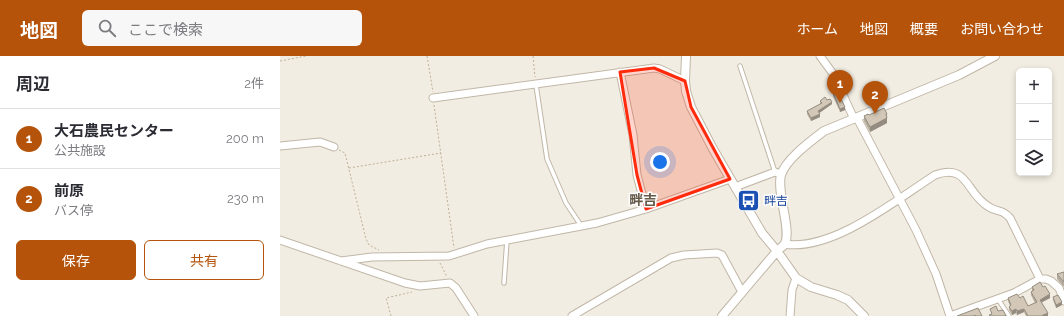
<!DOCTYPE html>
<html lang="ja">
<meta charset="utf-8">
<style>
body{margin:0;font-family:Raleway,"Noto Sans JP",sans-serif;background:#f7f7f7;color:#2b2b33}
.controls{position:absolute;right:12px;top:12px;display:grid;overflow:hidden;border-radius:6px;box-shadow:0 2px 6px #0003}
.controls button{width:36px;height:36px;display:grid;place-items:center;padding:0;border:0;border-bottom:1px solid #e1e1e2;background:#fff;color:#2b2b33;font:20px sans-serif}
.you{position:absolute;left:380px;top:106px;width:14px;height:14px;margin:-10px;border:3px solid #fff;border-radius:50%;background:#1a73e8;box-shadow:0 0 0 6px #1a73e833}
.badge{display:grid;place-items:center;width:26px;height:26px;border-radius:50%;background:#b45309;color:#fff;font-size:13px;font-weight:700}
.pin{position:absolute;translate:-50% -33px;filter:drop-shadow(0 1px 2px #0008)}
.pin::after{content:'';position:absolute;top:21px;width:14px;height:12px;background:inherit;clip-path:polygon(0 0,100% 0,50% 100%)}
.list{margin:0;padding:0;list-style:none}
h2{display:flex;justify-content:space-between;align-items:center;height:52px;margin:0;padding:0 16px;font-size:17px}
h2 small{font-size:13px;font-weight:400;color:#7c7c81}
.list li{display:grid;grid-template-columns:26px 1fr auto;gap:12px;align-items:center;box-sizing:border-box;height:60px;padding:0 16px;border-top:1px solid #e1e1e2}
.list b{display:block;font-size:15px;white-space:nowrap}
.list p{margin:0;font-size:13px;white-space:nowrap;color:#7c7c81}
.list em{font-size:13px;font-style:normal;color:#7c7c81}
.actions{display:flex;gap:8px;padding:12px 16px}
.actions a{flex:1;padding:9px 0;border:1px solid #b45309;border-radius:6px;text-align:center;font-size:14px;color:#b45309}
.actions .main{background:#b45309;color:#fff}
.icon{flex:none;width:22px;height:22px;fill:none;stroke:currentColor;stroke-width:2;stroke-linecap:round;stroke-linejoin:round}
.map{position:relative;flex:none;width:784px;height:260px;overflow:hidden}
header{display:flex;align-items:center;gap:24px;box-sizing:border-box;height:56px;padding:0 20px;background:#b45309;color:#fff}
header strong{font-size:19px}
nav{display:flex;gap:22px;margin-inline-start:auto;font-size:14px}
.search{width:280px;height:36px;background:#f7f7f7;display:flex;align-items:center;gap:10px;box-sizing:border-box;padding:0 14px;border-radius:6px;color:#7c7c81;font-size:15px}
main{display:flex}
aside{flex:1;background:#fff}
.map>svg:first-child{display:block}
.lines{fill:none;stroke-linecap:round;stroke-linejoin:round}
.service-casing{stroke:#c0b7a7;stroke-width:5.5}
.minor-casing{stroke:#c0b7a7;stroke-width:9}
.tertiary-casing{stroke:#c0b7a7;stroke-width:10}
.path{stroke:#bfb095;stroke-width:1;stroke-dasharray:2 2;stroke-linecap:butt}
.service{stroke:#fff;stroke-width:3.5}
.minor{stroke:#fff;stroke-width:7}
.tertiary{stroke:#fff;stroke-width:8}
.wall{fill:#b5ac9d}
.shaded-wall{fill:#948c80}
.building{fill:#d3c8b7;stroke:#948c80}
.marked{fill:#ff2b0c;fill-opacity:0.2;stroke:#ff2b0c;stroke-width:3;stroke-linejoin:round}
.labels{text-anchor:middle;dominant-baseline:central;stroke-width:3;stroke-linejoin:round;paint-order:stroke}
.transit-label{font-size:12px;fill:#164399;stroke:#fff;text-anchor:start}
.quarter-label{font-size:14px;font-weight:bold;fill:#665a49;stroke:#fff}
</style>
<header>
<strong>地図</strong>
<div class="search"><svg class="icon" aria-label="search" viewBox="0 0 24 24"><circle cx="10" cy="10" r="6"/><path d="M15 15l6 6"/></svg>ここで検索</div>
<nav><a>ホーム</a><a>地図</a><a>概要</a><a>お問い合わせ</a></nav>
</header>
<main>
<aside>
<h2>周辺<small>2件</small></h2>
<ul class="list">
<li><span class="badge">1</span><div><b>大石農民センター</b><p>公共施設</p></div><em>200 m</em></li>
<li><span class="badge">2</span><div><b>前原</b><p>バス停</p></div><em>230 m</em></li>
</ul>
<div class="actions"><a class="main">保存</a><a>共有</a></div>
</aside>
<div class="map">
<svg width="784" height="260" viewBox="0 0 784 260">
<rect width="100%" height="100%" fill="#f2ede2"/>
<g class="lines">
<defs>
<path id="service" d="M460,10L495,116
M256,29L267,103L286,147L302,171
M224,227L227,184
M718,243L729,260"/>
<path id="minor" d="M540,0L554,19L574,63
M340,16L353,79L357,119L366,153
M153,42L374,12L380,13L405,25
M577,62L636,174L656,218L670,260
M0,90L40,86L54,91
M455,131L495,116L501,118
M0,184L125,227L140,230L170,227L176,232L194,260
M504,188C552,196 616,144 655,119C689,107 685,137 709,151C718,157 721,152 730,162L760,223
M61,205L92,201L169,200L207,188L317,167L366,153L450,123
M292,260L391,202L404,199L437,197L442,199L462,236
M510,260L512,234L516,222
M670,260L734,237L760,223H766L771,225L779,232L784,245"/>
<path id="tertiary" d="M406,0L405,25L406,35L411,51L433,93L482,177L497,195L516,222L531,231L557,239L568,244L584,260
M442,260L497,195C499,193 502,191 504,189C513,177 496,136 501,119C506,103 531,85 544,75L679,19L715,0"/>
</defs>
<use href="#service" class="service-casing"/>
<use href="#minor" class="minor-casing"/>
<use href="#tertiary" class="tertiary-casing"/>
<path class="path" d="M147,0L153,36
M253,0L255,21
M0,5L26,0
M154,49L174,192
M59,94L65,97L86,183L89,189L99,194
M69,112L161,97
M160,207L167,221
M111,260L106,242L132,236"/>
<use href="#service" class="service"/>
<use href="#minor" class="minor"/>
<use href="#tertiary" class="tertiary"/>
</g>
<path class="wall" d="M553,37L565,54L560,56L553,40Z
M547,44L552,48L539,57L540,61L531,65L527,58V55L540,48V45Z
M607,58V67L590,76L584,65V60Z
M784,216V231L777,223V218Z
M752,231L770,242L761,247L768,260H746L744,256L737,259L736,257L732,259L729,254V251L730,250L728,245V242H740L748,250L755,247L751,239V236L752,235Z
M773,241L782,249L776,252L773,244Z"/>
<path class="shaded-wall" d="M552,46V48L538,58V55Z
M565,51V54L560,56V53Z
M540,58V61L531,65V62Z
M607,58V67L590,76V71Z
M770,238V242L760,247V244Z
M782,246V249L776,252V249Z
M736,253V257L732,259V255Z
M744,253V256L737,259V255Z
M768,257V260H761Z"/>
<path class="building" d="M557,35L565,51L560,53L553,37Z
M545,41L547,44L550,43L552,46L538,55L540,58L531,62L527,55L542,47L540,45Z
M604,52L607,58H606L607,62L590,71L584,60L588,58L589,59Z
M784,216V226L777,218Z
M760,226L763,231L765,230L770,238L760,244L768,257L761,260H748L744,253L737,255L736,253L732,255L729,251L731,249L728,242L737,238L740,242L743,240L748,250L757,246L751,236L754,234L752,231Z
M778,239L782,246L776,249L773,241Z
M716,250L718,255L723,254L726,260H710L709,259L712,258L710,253Z
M698,252L702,260H696L695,259L694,260H677Z"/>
<path class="marked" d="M374,12L405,25L411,51L450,123L366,153L357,119L340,16Z"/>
<defs>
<symbol id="bus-square" viewBox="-11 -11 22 22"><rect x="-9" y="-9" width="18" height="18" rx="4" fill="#1a4fb4" stroke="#fff"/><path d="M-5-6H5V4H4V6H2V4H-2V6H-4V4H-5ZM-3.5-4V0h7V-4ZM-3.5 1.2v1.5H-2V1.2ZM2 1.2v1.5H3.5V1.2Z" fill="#fff"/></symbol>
</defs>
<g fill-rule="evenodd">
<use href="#bus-square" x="456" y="132" width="25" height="25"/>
</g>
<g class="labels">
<g class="transit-label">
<text x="484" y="145">畔吉</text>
</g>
<g class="quarter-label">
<text x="363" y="144">畔吉</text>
</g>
</g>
</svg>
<div class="controls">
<button>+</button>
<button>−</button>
<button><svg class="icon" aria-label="layers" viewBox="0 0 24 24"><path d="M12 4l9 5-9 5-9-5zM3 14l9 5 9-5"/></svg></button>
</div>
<div class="you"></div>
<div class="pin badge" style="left:560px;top:47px">1</div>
<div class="pin badge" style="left:595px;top:58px">2</div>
</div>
</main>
